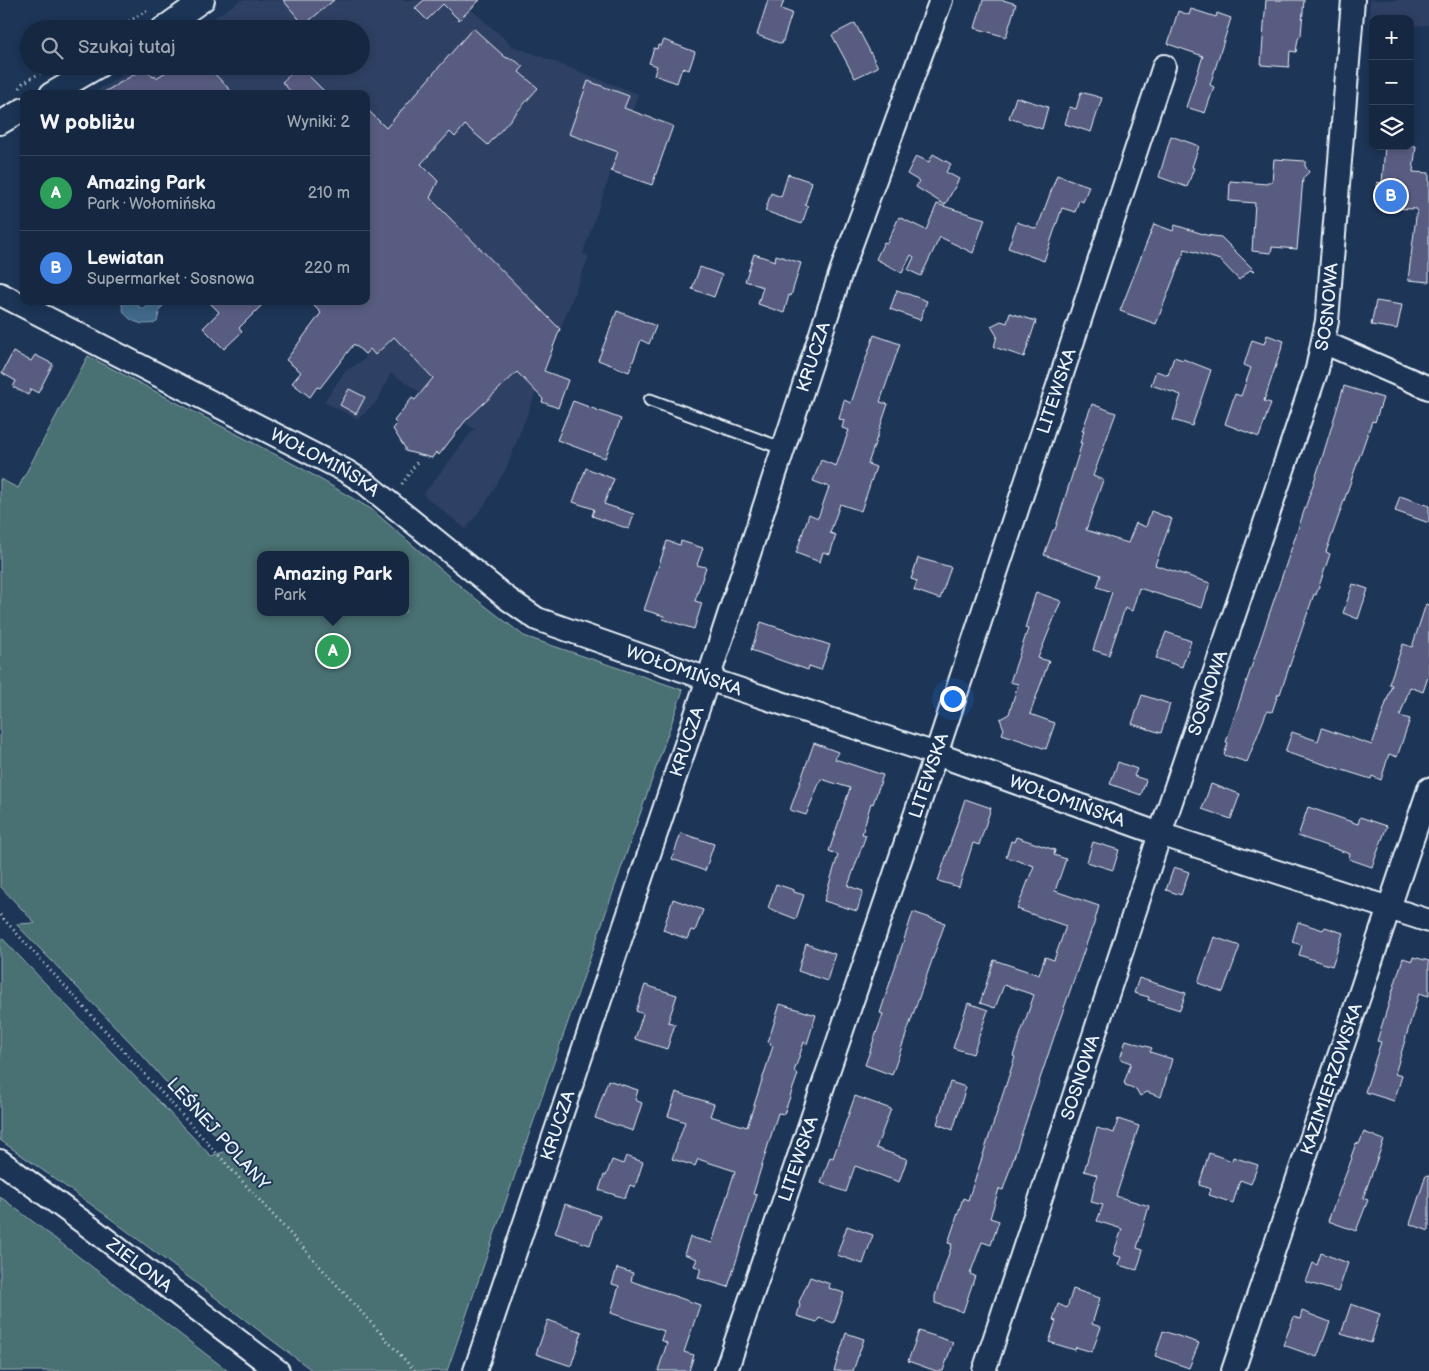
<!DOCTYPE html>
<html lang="pl">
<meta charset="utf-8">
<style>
body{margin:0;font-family:"Balsamiq Sans",sans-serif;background:#23344c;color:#f1f3f6}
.controls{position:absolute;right:15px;top:15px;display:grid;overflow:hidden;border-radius:10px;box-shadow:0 2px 8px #0003}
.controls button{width:45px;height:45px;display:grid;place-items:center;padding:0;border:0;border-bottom:1px solid #35445a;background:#162841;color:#f1f3f6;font:25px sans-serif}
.you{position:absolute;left:952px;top:698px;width:18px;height:18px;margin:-12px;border:4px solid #fff;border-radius:50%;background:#1a73e8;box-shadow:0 0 0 8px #1a73e833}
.badge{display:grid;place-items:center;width:32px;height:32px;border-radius:50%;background:#ff9aa2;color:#fff;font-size:16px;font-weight:700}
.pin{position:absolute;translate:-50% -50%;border:2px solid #fff;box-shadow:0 1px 5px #0006}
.popup{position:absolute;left:257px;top:551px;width:152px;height:65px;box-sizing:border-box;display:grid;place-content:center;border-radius:10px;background:#162841;filter:drop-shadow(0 1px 4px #0005);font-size:16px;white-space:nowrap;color:#9ea6b1}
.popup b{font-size:19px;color:#f1f3f6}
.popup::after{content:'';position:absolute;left:50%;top:100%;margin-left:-10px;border:10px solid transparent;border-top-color:#162841}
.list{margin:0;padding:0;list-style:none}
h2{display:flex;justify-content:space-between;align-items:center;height:65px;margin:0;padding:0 20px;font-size:21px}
h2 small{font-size:16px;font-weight:400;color:#9ea6b1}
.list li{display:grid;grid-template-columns:32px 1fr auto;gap:15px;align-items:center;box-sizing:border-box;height:75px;padding:0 20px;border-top:1px solid #35445a}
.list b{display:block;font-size:19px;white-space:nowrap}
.list p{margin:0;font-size:16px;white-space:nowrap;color:#9ea6b1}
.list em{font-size:16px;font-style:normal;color:#9ea6b1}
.icon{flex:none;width:28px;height:28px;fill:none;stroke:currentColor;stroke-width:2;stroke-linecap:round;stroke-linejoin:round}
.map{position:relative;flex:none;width:1429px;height:1371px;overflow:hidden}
.search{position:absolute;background:#162841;box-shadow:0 2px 8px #0003;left:20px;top:20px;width:350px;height:55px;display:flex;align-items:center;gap:12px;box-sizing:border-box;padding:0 18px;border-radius:28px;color:#9ea6b1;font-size:19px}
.panel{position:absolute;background:#162841;box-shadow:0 2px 8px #0003;left:20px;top:90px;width:350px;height:215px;border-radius:10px}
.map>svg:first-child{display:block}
.built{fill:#2f4164}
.green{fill:#496f72;stroke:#98b0b5;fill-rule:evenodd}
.water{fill:#416889;stroke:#849fb5}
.building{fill:#585c81;stroke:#e8f1f8}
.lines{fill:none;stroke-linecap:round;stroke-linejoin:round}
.service-casing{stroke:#e8f1f8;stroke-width:15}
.minor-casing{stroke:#e8f1f8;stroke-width:26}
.path{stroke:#e8f1f8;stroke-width:3;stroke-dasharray:1 4;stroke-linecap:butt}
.service{stroke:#1d3557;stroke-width:11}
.minor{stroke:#1d3557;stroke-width:22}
.labels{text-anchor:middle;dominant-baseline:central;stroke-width:4;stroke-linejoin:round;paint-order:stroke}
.street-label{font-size:18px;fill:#e8f1f8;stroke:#1d3557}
</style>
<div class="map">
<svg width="1429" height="1371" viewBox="0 0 1429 1371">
<rect width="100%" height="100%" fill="#1d3557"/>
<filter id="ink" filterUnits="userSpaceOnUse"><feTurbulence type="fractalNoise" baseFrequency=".02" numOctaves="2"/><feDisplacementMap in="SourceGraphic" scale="10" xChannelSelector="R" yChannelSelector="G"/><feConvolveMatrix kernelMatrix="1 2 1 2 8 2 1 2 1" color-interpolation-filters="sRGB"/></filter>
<g filter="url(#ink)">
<path class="built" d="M241,0H460L513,46L638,94L583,253L589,256L506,469L485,504L466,529L423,495L474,429L391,373L378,400L358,419L324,402L345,371L367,358L311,303L366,301V94H91L139,66H361V29H197Z
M1370,0H1429V25L1410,26V19H1373V27L1369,28Z"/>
<path class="green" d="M88,356L301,468L371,509L466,591L524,636L683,690L447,1371H313L103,1213L0,1140V936L211,1156L236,1148L206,1127L132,1044L16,924L35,923L0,886V479L18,488ZM260,555H406V612H260Z
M0,1197L6,1201L228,1371H0Z"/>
<path class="water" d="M122,301H135L140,308H145L155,301H168L160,309L157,322C143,328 120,320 122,301Z"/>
<path class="building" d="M283,0H334L304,25Z
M424,0H480L459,20L443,4L427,20L415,8Z
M768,0H784L781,9L792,13L782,44L757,35Z
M983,0H1003L1016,4L1006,37L975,28Z
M1266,0H1304L1301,35L1298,39L1296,52L1290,51L1289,67L1261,65Z
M1191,9L1216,17L1217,13L1231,18L1210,85L1214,87L1205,113L1186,107L1203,56L1168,44L1178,11L1189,15Z
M855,23L878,67L855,78L832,35Z
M473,28L505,57L516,61L523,67L519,72L538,88L488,145L465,125L455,137L450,132L421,164L438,181L430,198L560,329L544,371L568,380L558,408L542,402L543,399L517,372L466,420L439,455L436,452L432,458L405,451V448L393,429L397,424L394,421L412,398L415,400L433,378L394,337L375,355L370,349L365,354L354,344L320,388L317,387L310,397L292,383L301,372L286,360L321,313L309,301H366V108L386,128Z
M664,40L695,52L689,70L682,68L677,83L654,75L657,66L649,63L654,48L657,49L658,45L661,46Z
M176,66H207L234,94H101L145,68L153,77L155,76L156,78Z
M300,66L310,77L327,94H293L282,82Z
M588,81L629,96L624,108L673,126L652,185L611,171L618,152L569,134Z
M1081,92L1102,98L1091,132L1065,124L1070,107L1076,109Z
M1016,97L1048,107L1042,129L1009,118Z
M1171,136L1199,146L1192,167L1194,168L1187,187L1159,177Z
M1385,146H1416L1413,172L1429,173V282L1408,280L1417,209L1381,208L1382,198H1376L1377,182L1382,183Z
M933,154L951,164L946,172L959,179L945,205L916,187L919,181L907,174L916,156L929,162Z
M1274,159L1305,161V166L1309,172L1303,178L1297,249L1272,247L1271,253L1252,251L1255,203L1229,201L1230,181L1267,184V182H1272Z
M788,174L812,182L805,205L808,206L802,224L765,211L771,193L781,197Z
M1057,175L1089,186L1083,202L1079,200L1075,212L1062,208L1044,261L1008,248L1017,222L1037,229Z
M937,204L985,219L973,253L940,237L921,276L908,270L914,257L911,255L902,273L876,259L884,242L887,243L899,217L926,230Z
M1154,224L1173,231L1175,225L1206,235L1221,237L1255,271L1250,270L1239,280L1220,260L1185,249L1156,324L1120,311Z
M754,254L775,261L776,255L801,263L791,296L789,295L784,313L758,304L763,287L745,281Z
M700,267L722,275L714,297L692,289Z
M897,290L927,301L920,320L890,309Z
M208,301H266L239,328L242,332L224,349L203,328L219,312Z
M1376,301L1402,305L1397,329L1371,325Z
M617,311L656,326L649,344L641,340L629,372L598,360Z
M1010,313L1036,321L1024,357L994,347L997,336L991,326L1001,321L1007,323Z
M874,335L900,344L880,402L888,404L868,464L876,467L861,511L840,504L830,533L836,535L830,554L823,552L820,562L796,553L809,514L818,518L829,487L813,481L821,460L836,466L849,430L842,428L844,420L839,419L844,400L851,403Z
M1267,335L1284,341L1264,401L1271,403L1259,437L1225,424L1235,394L1241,396L1251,368L1244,365L1252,340L1264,344Z
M13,352L31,361L35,355L53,364L38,393L31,389L28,395L13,387L16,381L2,373Z
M1174,357L1183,360V359L1211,370L1192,426L1173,420L1181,395L1151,385L1156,371L1168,375Z
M1344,386L1383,398L1375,422L1372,421L1326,552L1330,554L1316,595L1314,594L1280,694H1278L1272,712L1267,711L1247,762L1224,755L1228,743L1226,742L1322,458Z
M349,389L365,397L356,414L340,405Z
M573,401L621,419L605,458L557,440Z
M1092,404L1116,413L1093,476L1103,480L1086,530L1128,543L1136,523L1146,527L1151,511L1172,519L1155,565L1210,583L1202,608L1139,588L1132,611L1125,608L1109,655L1093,650L1112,592L1097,587L1101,575L1044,555L1053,530H1055L1082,443H1080L1084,431H1082Z
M586,468L614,479L604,504L634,514L629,529L592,516L594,509L573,502Z
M1400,496L1429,506V523L1395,511Z
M667,541L680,545L681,541L703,548L697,565L706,567L695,601L702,603L694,629L663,619L664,616L644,610Z
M918,558L951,567L940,599L914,590L917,581L911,579Z
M1353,584L1368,589L1358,619L1343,613Z
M1036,592L1061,601L1038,658L1049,661L1030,714L1055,723L1046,749L1002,734L1004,729L1000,719L1009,714L1018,684L1010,682L1028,629L1025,628Z
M1426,604L1429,605V674L1423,692L1410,687L1400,716L1410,719L1397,757L1389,754L1381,780L1372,776L1371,779L1285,752L1292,732L1318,741L1322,728L1372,745L1392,685L1389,684L1403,644L1412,647Z
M761,622L830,645L821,670L809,666L808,670L751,650Z
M1166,632L1191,641L1182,667L1156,658Z
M1142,695L1170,704L1161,733L1132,724Z
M814,743L838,752L835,759L883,775L873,804L871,803L862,834L866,835L848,886L863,891L857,911L824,901L838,855L829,851L850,788L821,779L806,815L790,810Z
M1118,762L1137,769L1134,776L1146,780L1141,795L1110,784Z
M1211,784L1240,794L1231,819L1202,809Z
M965,799L991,808L979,845L973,843L959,887L938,881Z
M1308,807L1358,824L1360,817L1387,826L1372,867L1349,859L1350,854L1298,836Z
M681,833L714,844L705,871L672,859Z
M1016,837L1055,850L1054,855L1066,859L1055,891L1099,906L1093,927L1092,928L1057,1028L1003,1190L999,1189L990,1218L999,1221L991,1245L982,1242L970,1274L975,1276L963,1312L935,1303V1296L952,1244L948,1243L963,1198L968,1200L981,1161L1015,1057L1013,1056L1034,995L1004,985L995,1008L980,1003L994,960L1039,975L1045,957L1054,960L1066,926L1017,909L1034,866L1006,857L1011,841L1014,842Z
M1093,842L1119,850L1113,870L1087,862Z
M1174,867L1189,872L1181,895L1166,890Z
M776,884L794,890V892L804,895L796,919L768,908Z
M673,899L703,910L695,931L691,930L687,939L663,930Z
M913,912L945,923L892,1075L865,1065L883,1014L880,1013Z
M1298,922L1323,930L1325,927L1343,933L1332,966L1299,955L1302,945L1292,942Z
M1214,937L1240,946L1223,992L1198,983Z
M806,944L835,954L827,981L798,971Z
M1413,957L1429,961V996L1419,993L1395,1074L1402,1076L1394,1101L1365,1092L1381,1042L1377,1041L1403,958L1412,961Z
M1139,978L1186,993L1180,1010L1148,1000L1149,997L1134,993Z
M645,985L677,995L668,1022L675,1024L667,1049L635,1039L643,1014L636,1011Z
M968,1003L988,1010L973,1054L953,1048Z
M780,1004L816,1015L807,1044L804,1042L794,1072L798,1074L784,1114L778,1113L753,1194L757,1195L728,1287L698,1278L701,1268L694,1266L697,1259L684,1254L690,1237L712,1243L735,1171L698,1159L695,1166L672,1159L685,1122L668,1116L676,1092L714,1104L710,1116L747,1127L773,1046L770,1045L771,1043L768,1042Z
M1126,1040L1152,1048L1150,1052L1172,1059L1161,1097L1147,1092L1140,1096L1136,1089L1125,1085V1083H1124L1131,1063L1120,1059Z
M608,1080L638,1090L635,1100L642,1103L633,1131L595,1118Z
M950,1082L966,1087L953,1130L937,1124Z
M855,1096L891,1109L876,1148L907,1159L899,1182L855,1166L846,1192L821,1183L830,1157L833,1158Z
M1118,1119L1139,1126L1116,1196L1149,1206L1137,1248L1143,1250L1137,1270L1118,1265L1121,1257L1113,1255L1122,1229L1097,1221L1103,1205L1091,1202L1097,1175L1084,1171L1097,1128L1114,1133Z
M1364,1132L1384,1140L1363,1198L1368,1200L1356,1231L1328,1221L1352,1158L1351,1157L1356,1143L1359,1144Z
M1209,1153L1232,1161L1233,1157L1258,1165L1251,1184L1240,1180L1233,1203L1209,1195L1211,1189L1199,1185Z
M626,1156L643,1162L635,1187L630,1185L625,1198L599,1190L604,1175L606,1176L612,1160L623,1164Z
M1426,1175L1429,1176V1231L1410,1224Z
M565,1204L600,1216L590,1245L555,1233Z
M847,1226L873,1235L863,1264L837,1255Z
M1321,1253L1348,1263L1338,1292L1306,1282L1313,1263L1317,1265Z
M617,1268L633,1273L631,1281L700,1305L684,1352L694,1355L689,1371H658L667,1343L661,1340L664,1331L611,1313L619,1286L612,1284Z
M810,1277L830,1284L829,1288L844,1293L834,1323L819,1318L817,1322L797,1316L800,1305L799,1302Z
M1073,1289L1100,1298L1092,1324L1101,1327L1092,1352L1076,1347L1075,1350L1049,1342L1056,1321L1053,1320L1058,1304L1067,1308Z
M1351,1304L1380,1314L1371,1343L1341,1334Z
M1302,1311L1330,1322L1317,1357L1283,1345L1294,1317L1300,1319Z
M548,1320L582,1332L571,1366L536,1354Z
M919,1331L953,1342L943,1371H936L908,1361Z
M1163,1331L1199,1343L1189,1368L1155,1356Z
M846,1333L864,1339L853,1371H834Z"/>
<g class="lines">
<defs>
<path id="service" d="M650,400L784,449"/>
<g id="minor">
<path d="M162,29L203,0"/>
<path d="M51,94L99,66"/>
<path d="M0,123L24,109"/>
<path id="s1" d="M0,294L346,471L365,483L508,599L537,619L708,679L936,754L1160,834L1429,921"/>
<path d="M1323,342L1429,388"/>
<path id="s2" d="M0,1161L91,1228L278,1371"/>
<path id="s3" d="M475,1371L712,667L841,272L941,0"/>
<path id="s4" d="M726,1371L936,754L1164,66"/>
<path id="s5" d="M984,1371L1160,834L1317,369L1327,321L1353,0"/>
<path id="s6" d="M1233,1371L1429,789"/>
</g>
</defs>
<use href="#service" class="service-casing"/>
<use href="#minor" class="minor-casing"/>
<path class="path" d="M116,29L146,11H150
M20,88L23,83L52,66
M402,484L417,462
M0,915L415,1371"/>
<use href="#service" class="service"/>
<use href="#minor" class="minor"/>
</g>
</g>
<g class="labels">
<g class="street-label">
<text stroke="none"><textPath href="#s5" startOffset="1119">SOSNOWA</textPath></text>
<text stroke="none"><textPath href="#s3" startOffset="1069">KRUCZA</textPath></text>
<text stroke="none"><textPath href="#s4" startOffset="1034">LITEWSKA</textPath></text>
<text stroke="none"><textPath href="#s1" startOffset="366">WOŁOMIŃSKA</textPath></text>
<text stroke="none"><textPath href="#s1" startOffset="786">WOŁOMIŃSKA</textPath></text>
<text stroke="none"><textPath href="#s5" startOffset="714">SOSNOWA</textPath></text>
<text stroke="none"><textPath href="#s3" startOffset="664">KRUCZA</textPath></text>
<text stroke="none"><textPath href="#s4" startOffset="629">LITEWSKA</textPath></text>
<text stroke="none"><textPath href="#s1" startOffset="1191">WOŁOMIŃSKA</textPath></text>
<text stroke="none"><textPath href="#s5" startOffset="309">SOSNOWA</textPath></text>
<text stroke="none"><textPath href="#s6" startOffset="308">KAZIMIERZOWSKA</textPath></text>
<text stroke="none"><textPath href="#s3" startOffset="259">KRUCZA</textPath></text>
<text transform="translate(218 1134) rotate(48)">LEŚNEJ POLANY</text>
<text stroke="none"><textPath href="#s4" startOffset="224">LITEWSKA</textPath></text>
<text stroke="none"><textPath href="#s2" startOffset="174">ZIELONA</textPath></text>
</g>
</g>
</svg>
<div class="controls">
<button>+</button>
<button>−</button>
<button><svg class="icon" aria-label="layers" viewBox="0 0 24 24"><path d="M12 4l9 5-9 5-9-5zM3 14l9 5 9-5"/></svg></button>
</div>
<div class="you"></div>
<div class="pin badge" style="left:333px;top:651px;background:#2e9e5b">A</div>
<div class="popup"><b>Amazing Park</b>Park</div>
<div class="pin badge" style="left:1391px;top:196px;background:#3f7fe0">B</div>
<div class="search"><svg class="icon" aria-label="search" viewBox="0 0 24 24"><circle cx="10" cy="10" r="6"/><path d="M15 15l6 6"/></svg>Szukaj tutaj</div>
<section class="panel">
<h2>W pobliżu<small>Wyniki: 2</small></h2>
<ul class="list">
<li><span class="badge" style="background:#2e9e5b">A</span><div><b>Amazing Park</b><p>Park · Wołomińska</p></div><em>210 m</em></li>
<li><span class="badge" style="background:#3f7fe0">B</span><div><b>Lewiatan</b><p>Supermarket · Sosnowa</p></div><em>220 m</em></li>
</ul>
</section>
</div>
